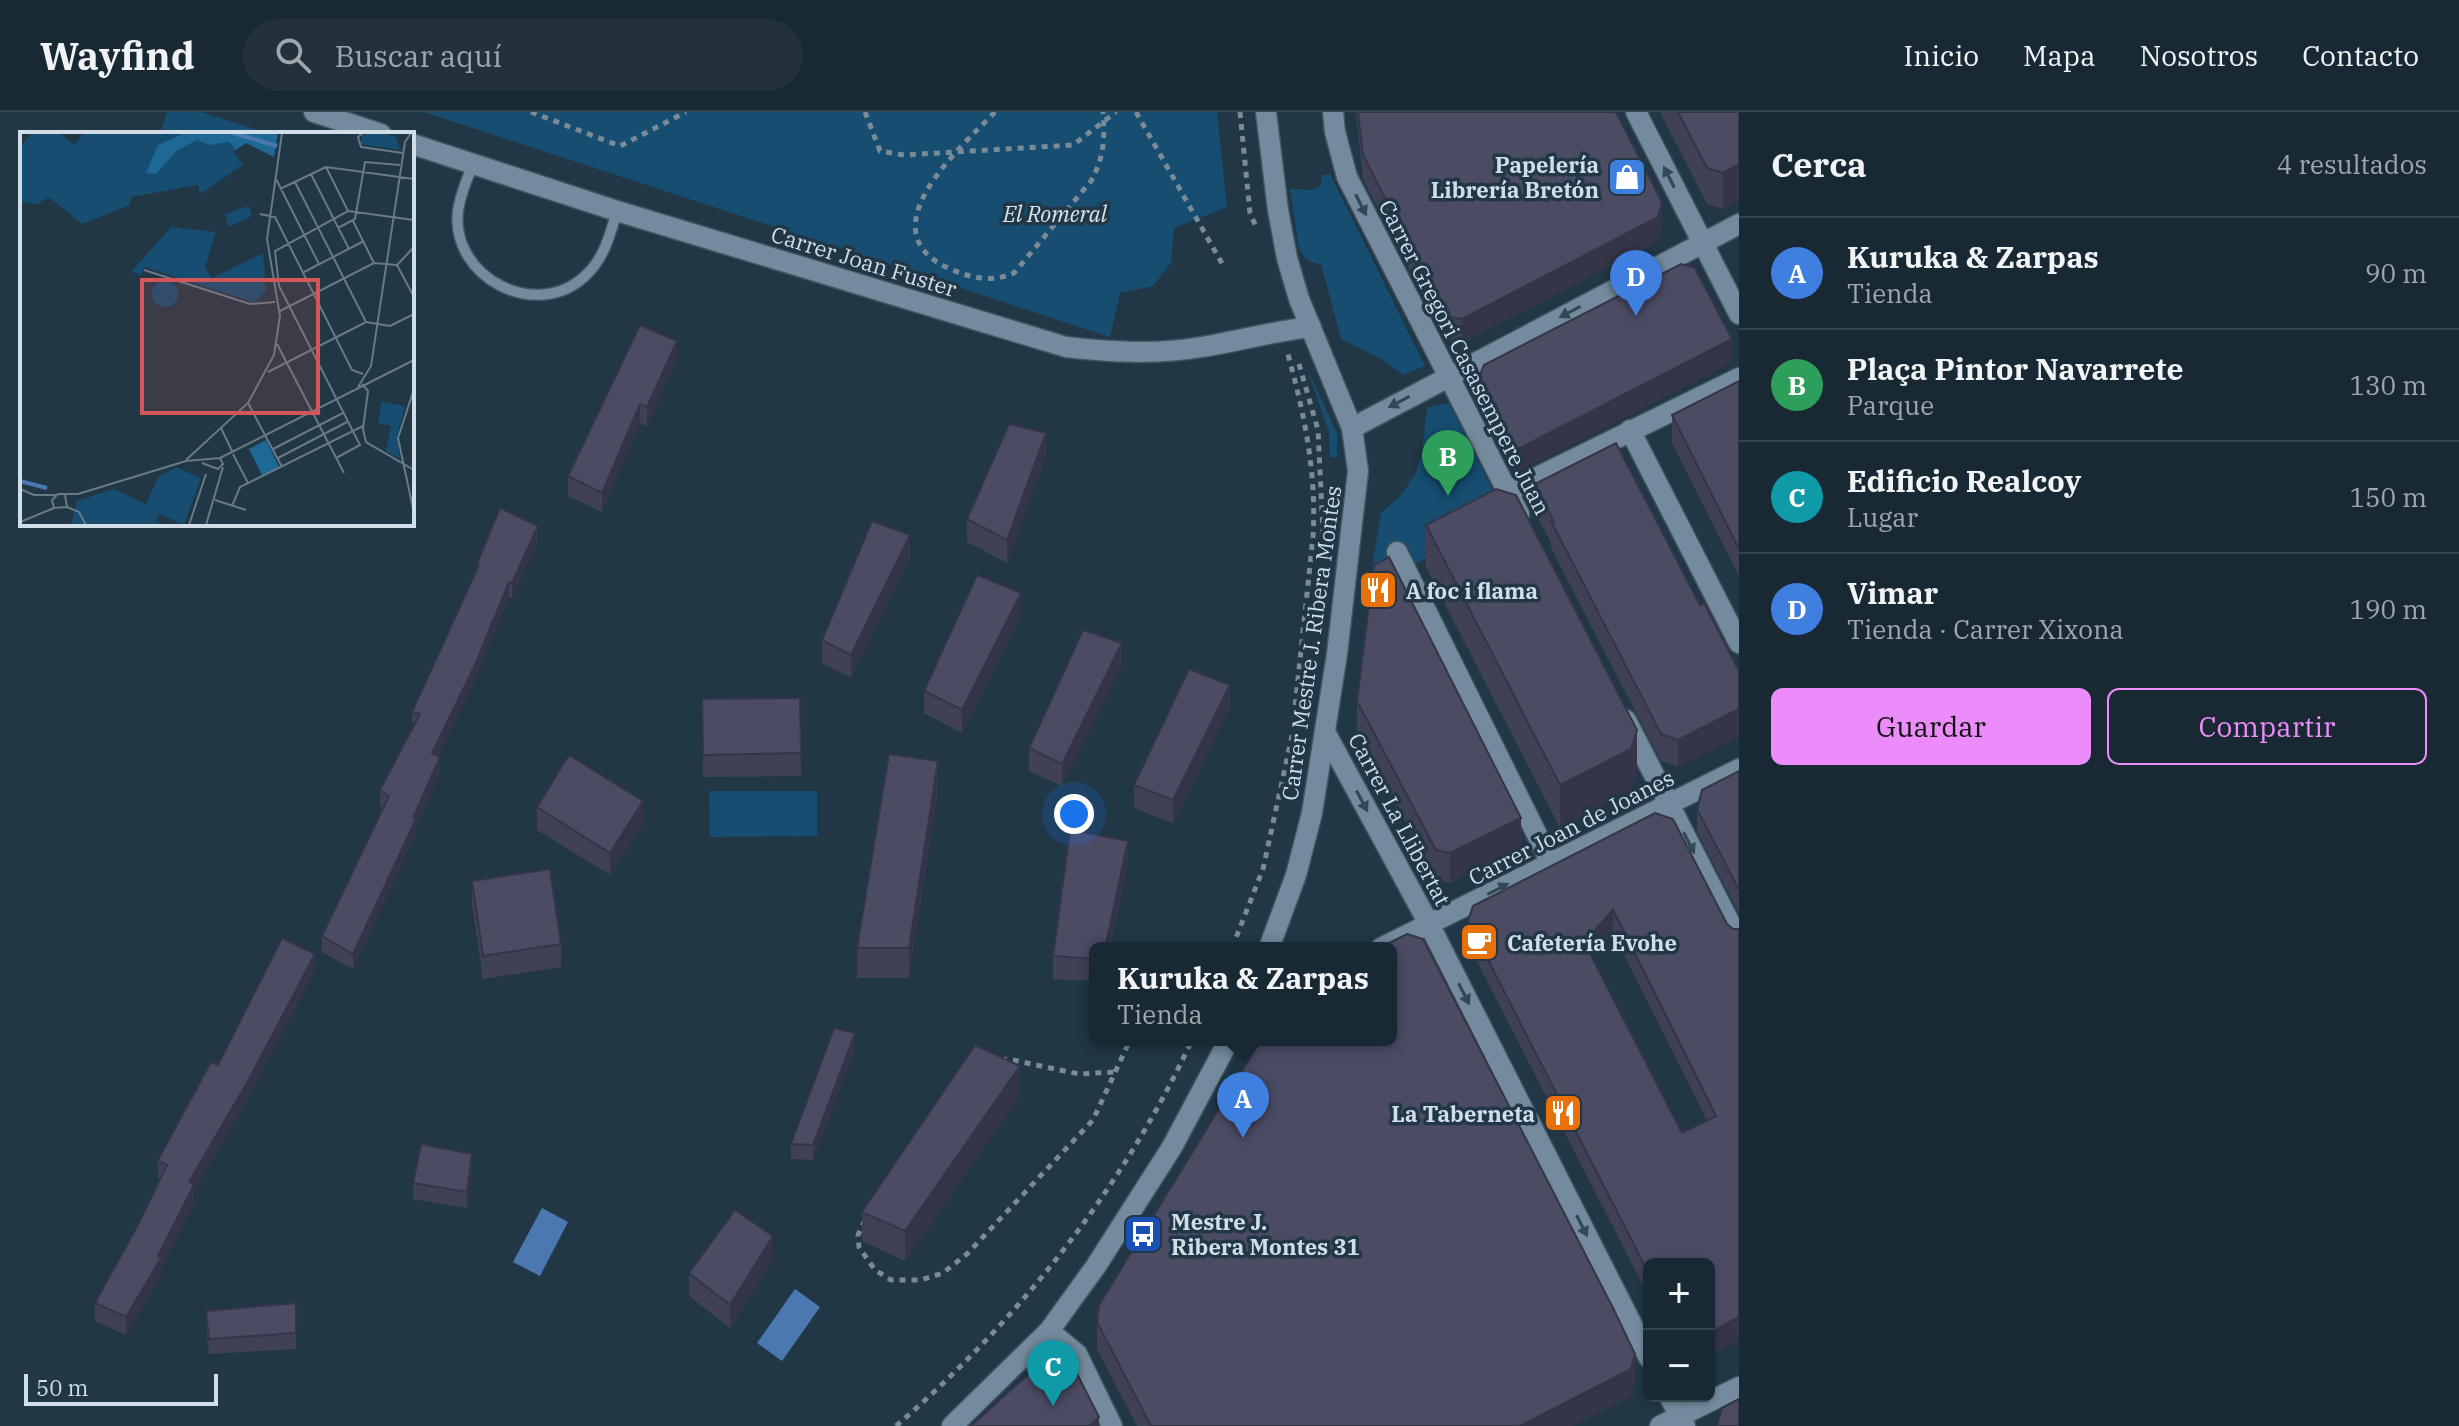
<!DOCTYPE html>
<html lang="es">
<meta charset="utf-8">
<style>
body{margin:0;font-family:"IBM Plex Serif",serif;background:#22313c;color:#f1f3f6}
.controls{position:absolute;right:24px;bottom:24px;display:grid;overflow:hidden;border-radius:12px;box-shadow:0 2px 6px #0004}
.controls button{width:72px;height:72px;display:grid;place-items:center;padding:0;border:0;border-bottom:2px solid #37454f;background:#192934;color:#f1f3f6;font:40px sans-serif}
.scale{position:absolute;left:24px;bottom:20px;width:194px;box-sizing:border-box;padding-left:8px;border:4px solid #d1dee8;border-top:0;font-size:22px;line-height:28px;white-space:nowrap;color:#d1dee8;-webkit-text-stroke:6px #213746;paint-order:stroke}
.you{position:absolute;left:1074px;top:702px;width:28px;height:28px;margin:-20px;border:6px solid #fff;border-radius:50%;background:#1a73e8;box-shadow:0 0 0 12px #1a73e833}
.badge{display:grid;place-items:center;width:52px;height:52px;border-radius:50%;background:#ec8cfa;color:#fff;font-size:26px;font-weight:700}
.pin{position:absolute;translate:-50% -66px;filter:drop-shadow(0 2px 4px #0008)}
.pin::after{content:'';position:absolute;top:42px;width:28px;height:24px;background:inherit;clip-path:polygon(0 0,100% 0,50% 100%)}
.popup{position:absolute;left:1089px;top:830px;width:308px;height:104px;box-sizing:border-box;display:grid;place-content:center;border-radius:12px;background:#192934;filter:drop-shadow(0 2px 6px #0005);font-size:26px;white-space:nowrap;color:#9fa6ac}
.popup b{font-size:30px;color:#f1f3f6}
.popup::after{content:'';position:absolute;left:50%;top:100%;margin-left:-16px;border:16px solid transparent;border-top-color:#192934}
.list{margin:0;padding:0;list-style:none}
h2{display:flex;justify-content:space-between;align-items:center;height:104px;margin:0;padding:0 32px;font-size:34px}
h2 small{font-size:26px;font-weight:400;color:#9fa6ac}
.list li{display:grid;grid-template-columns:52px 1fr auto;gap:24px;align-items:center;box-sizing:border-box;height:112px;padding:0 32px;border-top:2px solid #37454f}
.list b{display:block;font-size:30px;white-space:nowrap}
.list p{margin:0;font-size:26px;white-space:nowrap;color:#9fa6ac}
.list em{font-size:26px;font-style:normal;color:#9fa6ac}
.actions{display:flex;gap:16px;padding:24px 32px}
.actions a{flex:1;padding:18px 0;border:2px solid #ec8cfa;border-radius:12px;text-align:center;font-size:28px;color:#ec8cfa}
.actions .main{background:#ec8cfa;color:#111}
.icon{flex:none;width:44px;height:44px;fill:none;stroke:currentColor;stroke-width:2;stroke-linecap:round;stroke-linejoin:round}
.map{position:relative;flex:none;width:1739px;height:1314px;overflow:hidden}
header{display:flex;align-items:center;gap:48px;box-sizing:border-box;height:112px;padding:0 40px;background:#192934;border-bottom:2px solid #37454f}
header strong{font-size:38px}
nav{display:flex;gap:44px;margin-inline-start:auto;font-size:28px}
.search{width:560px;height:72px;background:#22313c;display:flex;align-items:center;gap:20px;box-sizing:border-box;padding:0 28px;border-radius:44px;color:#9fa6ac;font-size:30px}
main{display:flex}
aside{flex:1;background:#192934}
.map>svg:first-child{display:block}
.green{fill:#164d70}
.water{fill:#4c78b1}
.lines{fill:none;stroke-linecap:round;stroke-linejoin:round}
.lane-casing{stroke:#405461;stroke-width:13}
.street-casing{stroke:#405461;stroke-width:23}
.secondary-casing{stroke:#405461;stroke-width:23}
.path{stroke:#7a8b98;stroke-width:5;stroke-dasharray:6 6;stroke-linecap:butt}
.lane{stroke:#738b9d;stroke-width:10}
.street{stroke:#738b9d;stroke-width:20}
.secondary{stroke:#738b9d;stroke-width:20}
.wall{fill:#404156;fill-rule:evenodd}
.shaded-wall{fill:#343546}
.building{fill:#4b4c64;stroke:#343546;stroke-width:2;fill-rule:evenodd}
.oneway{fill:#314857}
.labels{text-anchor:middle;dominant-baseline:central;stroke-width:7;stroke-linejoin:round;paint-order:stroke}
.poi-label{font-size:22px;font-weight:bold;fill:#d1dee8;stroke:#213746;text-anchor:start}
.park-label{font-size:22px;font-style:italic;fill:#d5e7f4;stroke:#213746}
.street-label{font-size:22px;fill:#d1dee8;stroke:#213746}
.inset-river{fill:none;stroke:#4c78b1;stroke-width:4}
.inset-road{fill:none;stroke:#677a87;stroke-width:2}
.view{fill:#d55658;fill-opacity:0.15;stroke:#d55658;stroke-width:4}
.inset-edge{fill:none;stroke:#d1dee8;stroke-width:4}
</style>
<header>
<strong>Wayfind</strong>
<div class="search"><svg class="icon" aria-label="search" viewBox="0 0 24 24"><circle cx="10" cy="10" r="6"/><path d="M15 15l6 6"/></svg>Buscar aquí</div>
<nav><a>Inicio</a><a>Mapa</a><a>Nosotros</a><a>Contacto</a></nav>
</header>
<main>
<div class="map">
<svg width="1739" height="1314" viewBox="0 0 1739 1314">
<rect width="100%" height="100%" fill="#213746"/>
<path class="green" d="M167,0H201L270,22H160Z
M424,0H1217L1227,95L1174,116L1171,151L1153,174L1120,181L1110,225Z
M1330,62L1425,254L1403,263L1380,246L1341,227L1321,152C1310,151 1305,147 1299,137L1290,77L1311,78L1321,74L1322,63Z
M1307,256L1337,321V346L1330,345L1329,320Z
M1449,291L1507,407L1369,474L1381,401L1402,382L1416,361L1422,339L1427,296Z
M709,679H817V724L710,725Z"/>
<path class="water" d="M542,1096L568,1110L540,1164L513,1150Z
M795,1177L820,1195L782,1249L757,1231Z"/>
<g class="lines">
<defs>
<path id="lane" d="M473,52C467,67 460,83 458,99C450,165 536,210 585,164C604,147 610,123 617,99"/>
<path id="street" d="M314,0L381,22
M1333,0L1335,20L1347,65L1519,402
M1636,0L1739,202
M412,32L617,99L1066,235C1111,240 1156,243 1202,235C1239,229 1274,219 1311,215
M1352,316L1739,112
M1630,318L1739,531
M1507,380L1739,266
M1397,440L1551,751
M1626,608L1739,829
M1325,620L1429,812L1649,1246
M1381,836L1739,657
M1049,1219L1077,1242L1112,1314
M1669,1284L1685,1314"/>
<path id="secondary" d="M1266,0L1278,98L1287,146L1299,187L1352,316L1358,359L1337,542L1312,701L1296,763L1269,836
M952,1314L1049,1219L1096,1154L1172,1035L1229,928
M1660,1314L1739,1275"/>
</defs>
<use href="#lane" class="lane-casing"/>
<use href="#street" class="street-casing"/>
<use href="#secondary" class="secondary-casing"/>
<path class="path" d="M531,0L620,34L686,0
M865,0L880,39L904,43L1073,33L1116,0
M995,0C960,36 866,118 948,156C971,166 991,171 1014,161L1091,69C1104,46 1105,26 1103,0
M1136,0L1224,155
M1240,0L1250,101L1257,117
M1299,252L1318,318L1323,420L1321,463
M1232,836L1263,757L1292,624L1313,425C1317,361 1304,300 1287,239
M1001,948L1008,947L1079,962L1114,960
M865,1108L858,1123L859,1135L875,1158L891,1168H921L943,1161L968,1141L1093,1008L1130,928
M896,1314C1020,1207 1123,1076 1192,928"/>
<use href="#lane" class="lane"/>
<use href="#street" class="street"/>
<use href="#secondary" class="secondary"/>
</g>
<path class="wall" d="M1356,0H1616L1662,114L1658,129L1462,231L1445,227L1363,67Z
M1660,0H1739V88L1723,97L1707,92Z
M677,248L647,314L640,311L602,400L568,384V364Z
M1732,250L1516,361L1478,291V268Z
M1739,269V464L1672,331V303Z
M1046,344L1007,451L967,430V407Z
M1535,372L1700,493L1678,655L1661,649L1551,436V431L1535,400Z
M1426,413L1637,661L1631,679L1560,716L1426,455Z
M538,430L512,486L509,485L475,568L438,644L440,661L416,715V722L353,857L322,840V824L383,696L380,694V678L413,616L412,600L477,459V452Z
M910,446L851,566L822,551V528Z
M1021,504L962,621L924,601V579Z
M1122,554L1062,674L1029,659V636Z
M800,586L801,664L703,665L702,587Z
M1357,589L1521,735L1450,771L1436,768L1357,619Z
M1230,596L1173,711L1134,696V673Z
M1739,659V801L1697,720V697Z
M938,679L909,866H857V836Z
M537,695L643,712L610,763L537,718Z
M1655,701L1727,812L1733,817H1739V1228L1709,1244V1152H1649V1185L1468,832V809ZM1613,821L1707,1008L1682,1021L1591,844Z
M1128,752L1110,836H1095V869L1053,867V844Z
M472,769L561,832V855L483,867L472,792Z
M315,859L248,986L194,1079V1091L161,1157V1164L126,1223L95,1209V1191L139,1111L160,1067L158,1066V1048L218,953Z
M855,937L813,1048L791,1047V1032Z
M1020,984L905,1149L862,1129V1100Z
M472,1058L467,1096L413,1087V1071Z
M773,1147L730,1216L689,1184V1161Z
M296,1191V1237L209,1242L206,1214V1199Z
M1097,1210L1635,1269L1631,1284L1572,1314H1137L1097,1237Z"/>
<path class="shaded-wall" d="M1739,52V88L1723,97V61Z
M1662,90V114L1658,129L1462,231V207Z
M1732,227V250L1516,361V338Z
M677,229V248L647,314V295Z
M640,292V311L602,400V381Z
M1046,321V344L1007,451V428Z
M538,414V430L512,486V471Z
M910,423V446L851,566V543Z
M509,470V485L475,568L432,656V641Z
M1021,481V504L962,621V598Z
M1122,531V554L1062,674V652Z
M1230,573V596L1173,711V688Z
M1739,597V625L1678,655V628Z
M1637,618V661L1631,679L1560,716V673Z
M440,645V661L416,715V722L353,857V842Z
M938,649V679L909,866V836Z
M643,689V712L610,763V741Z
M1521,706V735L1450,771V741Z
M1128,729V752L1110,836H1105Z
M1613,798V821L1584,853V830Z
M315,842V859L248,986L194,1079V1091L161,1157V1164L126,1223V1205L158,1144L189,1070Z
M855,921V937L813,1048V1033Z
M1020,954V984L905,1149V1119Z
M472,1042V1058L467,1096V1080Z
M773,1124V1147L730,1216V1193Z
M1739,1205V1228L1709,1244V1221Z
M1635,1242V1269L1631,1284L1572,1314H1520Z
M1099,1305V1314H1089Z"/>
<path class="building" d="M1358,0H1616L1662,90L1658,105L1462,207L1445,204L1363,43Z
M1678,0H1739V52L1723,61L1707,56Z
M1681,152L1695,156L1732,227L1516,338L1478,268L1484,253Z
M640,213L677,229L647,295L640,292L602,381L568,364Z
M1739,269V437L1672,303Z
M1009,312L1046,321L1007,428L967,407Z
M1616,331L1700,493L1704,491L1739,559V597L1678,628L1661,622L1551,409L1554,410L1535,372Z
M1496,377L1516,383L1637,618L1631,637L1560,673L1426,413Z
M500,396L538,414L512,471L509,470L475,553L432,641L440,645L413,706L416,707L353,842L322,824L389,684L380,678L420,602L412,600L479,453L477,452Z
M872,409L910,423L851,543L822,528Z
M1389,445L1521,706L1450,741L1436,738L1357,589L1374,453Z
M977,463L1021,481L962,598L924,579Z
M1083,518L1122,531L1062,652L1029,636Z
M1189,557L1230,573L1173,688L1134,673Z
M800,586L801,641L703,643L702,587Z
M889,642L938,649L909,836H857Z
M569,643L643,689L610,741L537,695Z
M1739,659V778L1697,697L1702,678Z
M1655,701L1673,707L1727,812L1733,817H1739V1205L1709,1221V1152H1649V1162L1468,809L1473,794ZM1613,798L1716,1004L1682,1021L1584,830Z
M1070,718L1128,729L1105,836H1095V847L1053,844Z
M550,757L561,832L483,844L472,769Z
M1407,822L1423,827L1614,1198L1635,1242L1631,1257L1520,1314H1151L1097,1210L1099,1193L1261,928H1391V836H1379Z
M282,826L315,842L248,969L189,1070L194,1073L158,1144L161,1146L126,1205L95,1191L139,1111L167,1053L158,1048L211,950L218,953Z
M834,916L855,921L813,1033L791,1032Z
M975,933L1020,954L905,1119L862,1100Z
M421,1032L472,1042L467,1080L413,1071Z
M735,1098L773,1124L730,1193L689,1161Z
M296,1191V1221L209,1227L206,1199Z
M1051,1242L1068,1244L1099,1305L1089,1314H971Z
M1739,1287V1314H1717L1722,1296Z"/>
<defs><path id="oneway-solid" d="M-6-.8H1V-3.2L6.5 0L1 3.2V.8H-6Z" transform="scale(2)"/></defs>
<g class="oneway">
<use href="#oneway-solid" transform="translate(1669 65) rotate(-117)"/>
<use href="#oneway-solid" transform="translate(1361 93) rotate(63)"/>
<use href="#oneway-solid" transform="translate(1570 200) rotate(152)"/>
<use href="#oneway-solid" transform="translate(1399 290) rotate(152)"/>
<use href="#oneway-solid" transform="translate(1362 689) rotate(62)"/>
<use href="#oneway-solid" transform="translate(1689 731) rotate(63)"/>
<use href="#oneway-solid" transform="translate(1498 777) rotate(-27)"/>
<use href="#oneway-solid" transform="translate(1464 882) rotate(63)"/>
<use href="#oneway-solid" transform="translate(1582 1114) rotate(63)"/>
</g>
<defs>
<symbol id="shop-square" viewBox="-11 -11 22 22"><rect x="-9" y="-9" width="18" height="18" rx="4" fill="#3f7fe0" stroke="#213746"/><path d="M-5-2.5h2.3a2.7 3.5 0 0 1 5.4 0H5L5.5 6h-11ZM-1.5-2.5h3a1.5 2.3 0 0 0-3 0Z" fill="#fff"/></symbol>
<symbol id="restaurant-square" viewBox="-11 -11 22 22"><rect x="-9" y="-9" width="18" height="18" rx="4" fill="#e8710a" stroke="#213746"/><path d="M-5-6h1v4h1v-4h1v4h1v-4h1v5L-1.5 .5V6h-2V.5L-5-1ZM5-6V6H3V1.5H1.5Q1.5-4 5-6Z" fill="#fff"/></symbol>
<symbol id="cafe-square" viewBox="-11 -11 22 22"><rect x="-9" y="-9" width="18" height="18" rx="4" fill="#e8710a" stroke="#213746"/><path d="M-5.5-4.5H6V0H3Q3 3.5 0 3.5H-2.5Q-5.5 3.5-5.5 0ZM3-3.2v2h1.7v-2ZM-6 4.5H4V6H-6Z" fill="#fff"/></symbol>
<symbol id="bus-square" viewBox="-11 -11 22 22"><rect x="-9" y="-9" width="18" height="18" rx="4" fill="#1a4fb4" stroke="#213746"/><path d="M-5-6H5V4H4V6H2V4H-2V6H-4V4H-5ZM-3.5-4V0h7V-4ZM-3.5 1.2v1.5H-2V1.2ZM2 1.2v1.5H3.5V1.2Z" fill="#fff"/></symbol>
</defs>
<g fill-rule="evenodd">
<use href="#shop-square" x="1605" y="43" width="44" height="44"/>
<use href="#restaurant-square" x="1356" y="456" width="44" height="44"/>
<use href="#cafe-square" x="1457" y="808" width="44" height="44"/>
<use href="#restaurant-square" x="1541" y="979" width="44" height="44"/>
<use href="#bus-square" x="1121" y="1100" width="44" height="44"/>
</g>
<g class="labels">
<g class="poi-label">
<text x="1599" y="52" text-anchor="end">Papelería<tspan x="1599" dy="25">Librería Bretón</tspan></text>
<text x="1406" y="478">A foc i flama</text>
<text x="1507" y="830">Cafetería Evohe</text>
<text x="1535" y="1001" text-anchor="end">La Taberneta</text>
<text x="1171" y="1109">Mestre J.<tspan x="1171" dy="25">Ribera Montes 31</tspan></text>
</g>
<g class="park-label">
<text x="1055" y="101">El Romeral</text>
</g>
<g class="street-label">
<text transform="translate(864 149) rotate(17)">Carrer Joan Fuster</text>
<text transform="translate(1465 245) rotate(63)">Carrer Gregori Casasempere Juan</text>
<text transform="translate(1311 531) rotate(-82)">Carrer Mestre J. Ribera Montes</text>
<text transform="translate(1400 707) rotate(62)">Carrer La Llibertat</text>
<text transform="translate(1571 715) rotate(-27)">Carrer Joan de Joanes</text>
</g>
</g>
<g transform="translate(20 20)">
<rect width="394" height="394" fill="#213746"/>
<path d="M12,1H40L55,13L63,1H224L214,20L223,33L180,62L178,53L111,65L110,73L62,92L29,65L18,72L0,70V15ZM361,1L376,5L380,18L340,12L343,2ZM229,74L232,84L208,95L205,82ZM151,95L196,100L185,135L192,146L243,121L246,158L235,171L125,135L121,143L111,140ZM132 162a13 13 0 1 1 26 0a13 13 0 1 1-26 0ZM361,270L385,274L377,305L380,327L366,319L371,294L358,291ZM156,335L181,346L164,393L139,382L136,389L143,393H51L57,369L94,357L126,372L138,345Z" fill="#164d70"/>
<path d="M165,1H258L254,25L226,11L216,18L209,10L189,13L177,8L156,19L136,42L126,41L138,13ZM246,308L259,335L242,343L229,317Z" fill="#1d6895"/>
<path class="inset-river" d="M213,1L257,14M0,349L27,356"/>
<path class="inset-road" d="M343,1L338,5L341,15L383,21M306,35L394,47M306,35L328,79M291,42L329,117M255,45L299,132M275,50L346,190M260,57L306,35M240,82L255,85L332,238L343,242M333,89L354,131M318,96L335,87L345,30L380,33M377,133L394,165M377,133L394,115M124,138L230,172L255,170M284,140L344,109M260,179L354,131L377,133M257,212L324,341M248,240L346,190L370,194L394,182M342,252L348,259L343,297L346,310L394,338M338,255L351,234L385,10L391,1M394,257L378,306L394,381M228,271L262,335M201,296L212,319M253,317L323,281M213,322L228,351M258,326L327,290M316,326L340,313L259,154L255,119L328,79L394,88M166,328L228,271L254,223L260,184L247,107L262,1M182,331L198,337L203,332L200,326M0,357L14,363H36M45,363L47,375L34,376L32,368L38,362H58L166,329L200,326L394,228M195,368L226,378M212,374L220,355L343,294M47,375L59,380L66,393M0,390L34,376M169,393L186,342M186,393L203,335"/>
<path class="view" d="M122,148H298V281H122Z"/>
<rect width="394" height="394" class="inset-edge"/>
</g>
</svg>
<div class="controls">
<button>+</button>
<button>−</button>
</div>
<div class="scale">50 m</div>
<div class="you"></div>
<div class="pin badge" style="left:1243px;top:1026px;background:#3f7fe0">A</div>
<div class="popup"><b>Kuruka &amp; Zarpas</b>Tienda</div>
<div class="pin badge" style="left:1448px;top:384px;background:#2e9e5b">B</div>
<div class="pin badge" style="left:1053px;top:1294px;background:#0f9aa8">C</div>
<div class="pin badge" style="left:1636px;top:204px;background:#3f7fe0">D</div>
</div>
<aside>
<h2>Cerca<small>4 resultados</small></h2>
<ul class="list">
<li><span class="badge" style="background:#3f7fe0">A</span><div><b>Kuruka &amp; Zarpas</b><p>Tienda</p></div><em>90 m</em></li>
<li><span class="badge" style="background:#2e9e5b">B</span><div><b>Plaça Pintor Navarrete</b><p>Parque</p></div><em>130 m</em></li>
<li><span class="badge" style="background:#0f9aa8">C</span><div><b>Edificio Realcoy</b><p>Lugar</p></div><em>150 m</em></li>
<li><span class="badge" style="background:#3f7fe0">D</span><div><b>Vimar</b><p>Tienda · Carrer Xixona</p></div><em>190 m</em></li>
</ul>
<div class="actions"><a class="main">Guardar</a><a>Compartir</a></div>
</aside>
</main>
